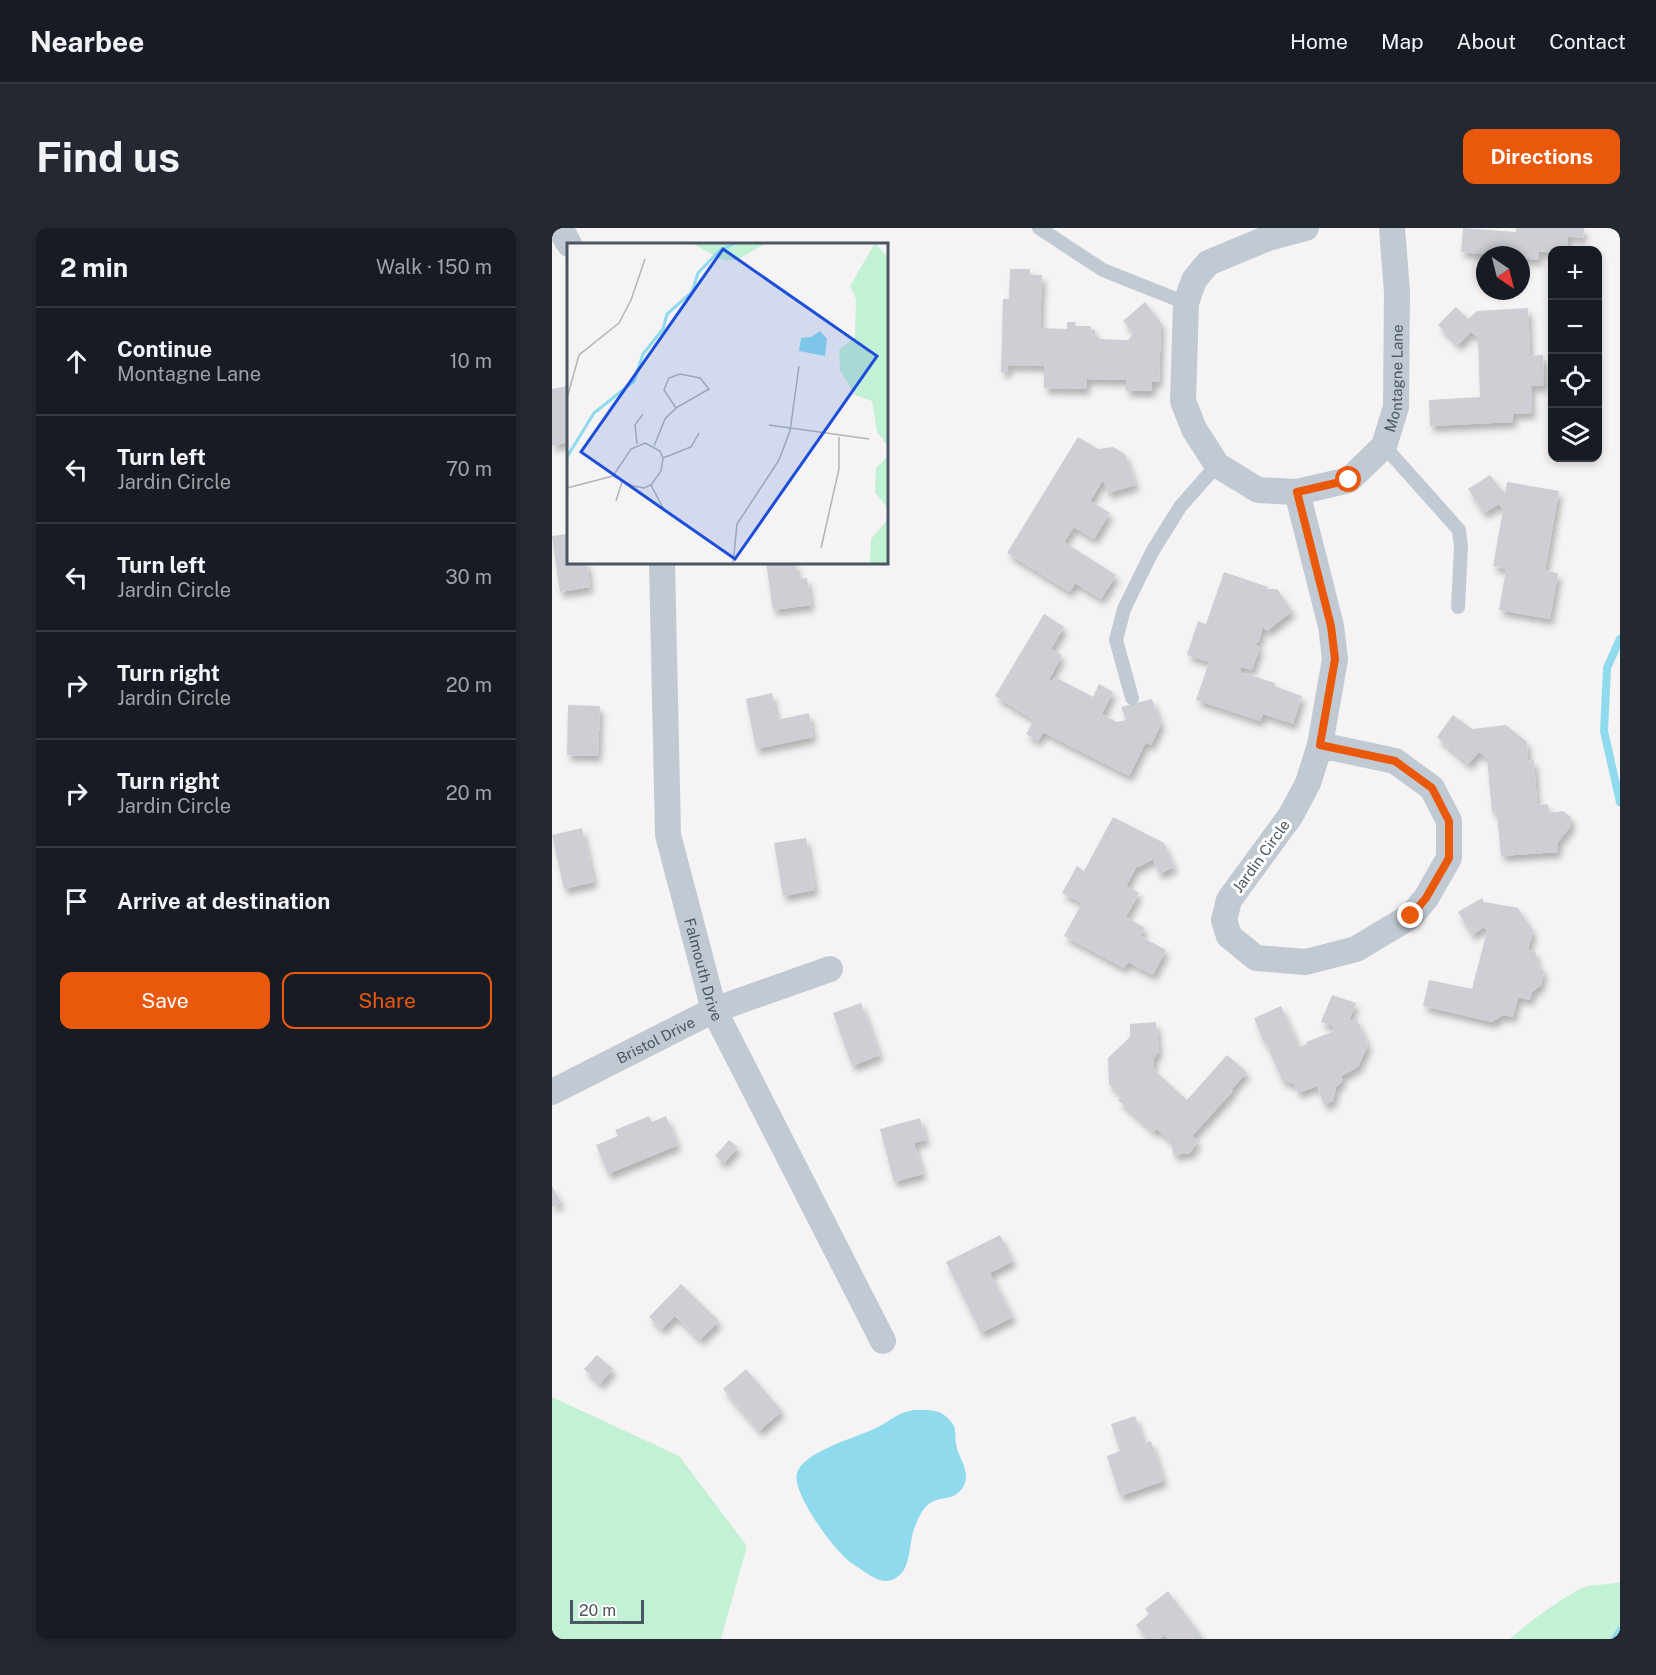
<!DOCTYPE html>
<meta charset="utf-8">
<style>
body{margin:0;font-family:"Public Sans",sans-serif;background:#242831;color:#f1f3f6}
.controls{position:absolute;right:18px;top:18px;display:grid;overflow:hidden;border-radius:12px;box-shadow:0 3px 9px #0003}
.controls button{width:54px;height:54px;display:grid;place-items:center;padding:0;border:0;border-bottom:2px solid #363941;background:#171b24;color:#f1f3f6;font:30px sans-serif}
.compass{position:absolute;left:924px;top:18px;width:54px;height:54px;border-radius:50%;background:#171b24;box-shadow:0 3px 9px #0003;rotate:145deg}
.scale{position:absolute;left:18px;bottom:15px;width:74px;box-sizing:border-box;padding-left:6px;border:3px solid #4a5661;border-top:0;font-size:16px;line-height:21px;white-space:nowrap;color:#4a5661;-webkit-text-stroke:4px #fff;paint-order:stroke}
.stop{position:absolute;width:18px;height:18px;margin:-14px;border:4px solid #ea580c;border-radius:50%;background:#fff}
.stop.end{background:#ea580c;border-color:#fff;box-shadow:0 2px 6px #0008}
.list{margin:0;padding:0;list-style:none}
h2{display:flex;justify-content:space-between;align-items:center;height:78px;margin:0;padding:0 24px;font-size:26px}
h2 small{font-size:20px;font-weight:400;color:#9ea1a6}
.list li{display:grid;grid-template-columns:39px 1fr auto;gap:18px;align-items:center;box-sizing:border-box;height:108px;padding:0 24px;border-top:2px solid #363941}
.list b{display:block;font-size:22px;white-space:nowrap}
.list p{margin:0;font-size:20px;white-space:nowrap;color:#9ea1a6}
.list em{font-size:20px;font-style:normal;color:#9ea1a6}
.actions{display:flex;gap:12px;padding:18px 24px}
.actions a{flex:1;padding:14px 0;border:2px solid #ea580c;border-radius:12px;text-align:center;font-size:21px;color:#ea580c}
.actions .main{background:#ea580c;color:#fff}
.icon{flex:none;width:33px;height:33px;fill:none;stroke:currentColor;stroke-width:2;stroke-linecap:round;stroke-linejoin:round}
.map{position:relative;flex:none;width:1068px;height:1411px;overflow:hidden;border-radius:12px}
header{display:flex;align-items:center;gap:36px;box-sizing:border-box;height:84px;padding:0 30px;background:#171b24;border-bottom:2px solid #363941}
header strong{font-size:28px}
nav{display:flex;gap:33px;margin-inline-start:auto;font-size:21px}
.intro{display:flex;align-items:center;justify-content:space-between;box-sizing:border-box;height:144px;padding:0 36px}
h1{margin:0;font-size:42px}
.button{padding:15px 27px;border-radius:12px;background:#ea580c;color:#fff;font-size:21px;font-weight:700}
main{display:flex;gap:36px;padding:0 36px}
aside{flex:1;background:#171b24;border-radius:12px;box-shadow:0 3px 9px #0003}
.map>svg:first-child{display:block}
.green{fill:#c3f1d5}
.water{fill:#90daee}
.lines{fill:none;stroke-linecap:round;stroke-linejoin:round}
.stream{stroke:#90daee;stroke-width:8}
.building{fill:#cdcfd5;filter:url(#shadow)}
.service{stroke:#c1cad2;stroke-width:14}
.minor{stroke:#c1cad2;stroke-width:26}
.route{stroke:#ea580c;stroke-width:8}
.labels{text-anchor:middle;dominant-baseline:central;stroke-width:6;stroke-linejoin:round;paint-order:stroke}
.street-label{font-size:15px;fill:#4a5661;stroke:#fff}
.inset-river{fill:none;stroke:#90daee;stroke-width:3}
.inset-road{fill:none;stroke:#b1b4b9;stroke-width:1.5}
.view{fill:#1d4ed8;fill-opacity:0.15;stroke:#1d4ed8;stroke-width:3}
.inset-edge{fill:none;stroke:#4a5661;stroke-width:3}
</style>
<header>
<strong>Nearbee</strong>
<nav><a>Home</a><a>Map</a><a>About</a><a>Contact</a></nav>
</header>
<div class="intro"><h1>Find us</h1><a class="button">Directions</a></div>
<main>
<aside>
<h2>2 min<small>Walk · 150 m</small></h2>
<ul class="list">
<li><svg class="icon" aria-label="ahead" viewBox="0 0 24 24"><path d="M12 20V5M6 11l6-6 6 6"/></svg><div><b>Continue</b><p>Montagne Lane</p></div><em>10 m</em></li>
<li><svg class="icon" aria-label="left" viewBox="0 0 24 24"><path d="M17 20v-9H6M10 6l-5 5 5 5"/></svg><div><b>Turn left</b><p>Jardin Circle</p></div><em>70 m</em></li>
<li><svg class="icon" aria-label="left" viewBox="0 0 24 24"><path d="M17 20v-9H6M10 6l-5 5 5 5"/></svg><div><b>Turn left</b><p>Jardin Circle</p></div><em>30 m</em></li>
<li><svg class="icon" aria-label="right" viewBox="0 0 24 24"><path d="M7 20v-9h11M14 6l5 5-5 5"/></svg><div><b>Turn right</b><p>Jardin Circle</p></div><em>20 m</em></li>
<li><svg class="icon" aria-label="right" viewBox="0 0 24 24"><path d="M7 20v-9h11M14 6l5 5-5 5"/></svg><div><b>Turn right</b><p>Jardin Circle</p></div><em>20 m</em></li>
<li><svg class="icon" aria-label="arrive" viewBox="0 0 24 24"><path d="M6 21V4h12l-3 4 3 4H6"/></svg><div><b>Arrive at destination</b></div></li>
</ul>
<div class="actions"><a class="main">Save</a><a>Share</a></div>
</aside>
<div class="map">
<svg width="1068" height="1411" viewBox="0 0 1068 1411">
<defs>
<filter id="shadow"><feDropShadow dx="3.5" dy="6" stdDeviation="3" flood-color="#0004"/></filter>
</defs>
<rect width="100%" height="100%" fill="#f5f3f3"/>
<path class="green" d="M0,1169L127,1228L195,1318L169,1411H0Z
M1068,1354V1411H958C970,1399 1020,1362 1036,1358C1046,1356 1057,1357 1068,1354Z"/>
<path class="water" d="M362,1182C370,1182 381,1181 389,1185C393,1187 400,1194 402,1198C404,1203 403,1210 404,1216C406,1230 420,1244 411,1259C402,1273 391,1268 380,1274C372,1278 367,1288 364,1296C355,1314 362,1343 340,1352C329,1357 313,1344 304,1338C286,1329 239,1265 245,1245C251,1224 303,1210 322,1201C338,1194 343,1185 362,1182Z"/>
<g class="lines">
<path class="stream" d="M1068,411L1055,440L1052,503L1068,574
M1063,1411L1068,1403"/>
</g>
<path class="building" d="M911,0L964,4V0H1032L1031,10L1016,8L1015,22H1000V25L987,23L986,32L969,30V27H940L909,24Z
M458,41H478V47H490L488,100L515,101V94H524L523,98H539V101L543,102V111L576,112L582,105L571,93L593,74L609,95L607,154H600V163H574V152L535,151L534,161L492,160V138L456,137V144H449L451,71H457Z
M904,79L916,91L925,83L976,80L978,128L991,127L992,158H979L980,185L961,186V194L878,198L877,172L928,169L926,109L919,104L906,117L886,97Z
M15,158L16,214L0,218V161Z
M526,209L546,221L561,219L573,226L584,257L556,265L551,252L538,273L558,285L542,311L522,299L512,314L564,347L549,371L523,355L518,364L455,325Z
M938,247L953,266L955,254L1007,263L993,343L1006,345L998,391L947,382L954,341L941,338L951,282L947,276L932,285L916,261Z
M16,306V334H35L38,359L8,364L0,308Z
M214,334H243L246,351L255,350L259,377L221,382Z
M672,344L716,359L715,361H725L740,383L715,403L711,398L707,413L703,417L708,419L700,442L689,439L688,444L723,455L722,458L750,468L741,496L711,486L708,493L644,472L657,434L635,427L646,393L654,396Z
M492,386L512,399L499,421L510,427L497,452L500,454L503,449L541,469L547,456L561,464L550,486L565,494L574,492L569,479L600,471L609,496L599,517L594,514L577,548L491,504L486,513L474,506L482,492L443,468Z
M220,465L225,492L257,485L261,509L204,521L194,471Z
M16,477L48,478L46,528L15,527Z
M901,487L920,501L954,497L975,514L976,533L982,532L985,577L996,576L997,585L1011,583L1019,589V598L1006,614V624L949,628L945,584H940L935,530L927,524L916,536L885,509Z
M561,589L612,615L622,639L607,646L601,631L587,639L585,638L574,658L587,665L574,689L593,700L588,708L614,722L601,747L576,734L572,740L512,708L530,675L510,665L525,638L532,643Z
M30,600L42,654L12,661L0,607Z
M254,610L263,662L231,668L222,615Z
M930,670L932,674L966,680L981,703L976,722L983,723L986,736L992,744L989,757L980,764L978,772L966,769L961,789L951,787L940,794L871,778L877,752L920,761L935,703L932,699L920,707L906,684Z
M780,767L804,775L797,793L805,791L816,817L806,839L789,848L791,853L784,859L781,873L772,877L765,858L746,865L742,856L730,852L714,814L712,815L702,790L729,778L747,819L755,816L754,814L780,804L782,799L769,794Z
M309,775L328,827L300,838L281,785Z
M604,794L607,823L602,830L601,841L635,872L675,827L695,844L679,862L681,863L640,908L646,913L638,925L621,927L620,914L605,901L602,904L566,872L571,869L557,856L556,830L578,809V796Z
M97,888L100,894L114,888L126,917L56,946L44,917L66,908L63,902Z
M368,890L374,912L362,915L371,946L342,954L328,901Z
M177,912L186,919L172,935L163,928Z
M0,958L9,974L0,979Z
M448,1007L461,1033L438,1045L461,1089L429,1105L394,1034Z
M129,1056L167,1093L148,1112L123,1088L110,1101L97,1089Z
M45,1127L61,1141L48,1156L32,1141Z
M194,1141L230,1183L207,1203L171,1161Z
M583,1188L592,1215L599,1213L612,1253L568,1268L555,1228L568,1223L559,1196Z
M616,1363L651,1410L649,1411H616L613,1407L607,1411H595L584,1397L597,1386L593,1381Z"/>
<g class="lines">
<path class="service" d="M487,0L551,42L634,75
M832,218L907,302L909,319L906,379
M580,470L564,412L572,381L600,324L628,279L665,237"/>
<g class="minor">
<path d="M8,0L17,16"/>
<path id="s1" d="M754,0L716,10L656,35L642,52L634,75L631,173L642,201L665,237L706,262L745,264L797,252L832,218L844,179L845,64L840,0"/>
<path d="M745,264L779,398L783,431L768,517"/>
<path id="s2" d="M110,334L116,607L162,782L331,1113"/>
<path d="M768,517L843,533L880,560L897,593V630L874,670L859,688L804,721L754,734L704,730L677,708L672,692L677,672L739,587L756,555Z"/>
<path id="s3" d="M0,864L162,782L278,741"/>
</g>
</g>
<g class="lines">
<path class="route" d="M797,252L745,264L779,398L783,431L768,517L843,533L880,560L897,593V630L874,670L859,688"/>
</g>
<g class="labels">
<g class="street-label">
<text stroke="none"><textPath href="#s1" startOffset="580">Montagne Lane</textPath></text>
<text transform="translate(709 628) rotate(-54)">Jardin Circle</text>
<text stroke="none"><textPath href="#s2" startOffset="412">Falmouth Drive</textPath></text>
<text stroke="none"><textPath href="#s3" startOffset="116">Bristol Drive</textPath></text>
</g>
</g>
<g transform="translate(15 15)">
<rect width="321" height="321" fill="#f5f3f3"/>
<path d="M124,0H199L170,17H156ZM308,0L321,14V203L310,189L305,158L288,152L273,127L272,107L288,94L289,56L283,43ZM321,213V266L308,249L309,225ZM321,276V321H303L304,296Z" fill="#c3f1d5"/>
<path d="M253,88L260,96L258,113L232,108L234,95L244,94Z" fill="#90daee"/>
<path class="inset-river" d="M0,214L27,170L67,138L76,111L96,86L100,71L125,49L131,30L152,8L168,0"/>
<path class="inset-road" d="M113,131L133,135L142,146L109,165L97,147L102,135ZM0,155L12,112L52,80L64,57L78,16M202,182L302,196M78,200L93,208L96,215L94,228L84,242L77,245L66,243L46,233L64,206ZM70,201L68,182L76,171M87,203L98,176L109,165M96,215L124,204L132,190M84,242L98,269M0,245L46,233M49,258L55,239M254,305L272,226V194M166,321L170,281L212,217L223,188L232,123"/>
<path class="view" d="M156,6L310,113L168,316L14,209Z"/>
<rect width="321" height="321" class="inset-edge"/>
</g>
</svg>
<div class="controls">
<button>+</button>
<button>−</button>
<button><svg class="icon" aria-label="locate" viewBox="0 0 24 24"><circle cx="12" cy="12" r="6"/><path d="M12 2v4M12 18v4M2 12h4M18 12h4"/></svg></button>
<button><svg class="icon" aria-label="layers" viewBox="0 0 24 24"><path d="M12 4l9 5-9 5-9-5zM3 14l9 5 9-5"/></svg></button>
</div>
<svg class="compass" viewBox="-18 -18 36 36"><path d="M0-13l5 13h-10z" fill="#e53935"/><path d="M0 13l5-13h-10z" fill="#9ea1a6"/></svg>
<div class="scale">20 m</div>
<div class="stop" style="left:797px;top:252px"></div>
<div class="stop end" style="left:859px;top:688px"></div>
</div>
</main>
